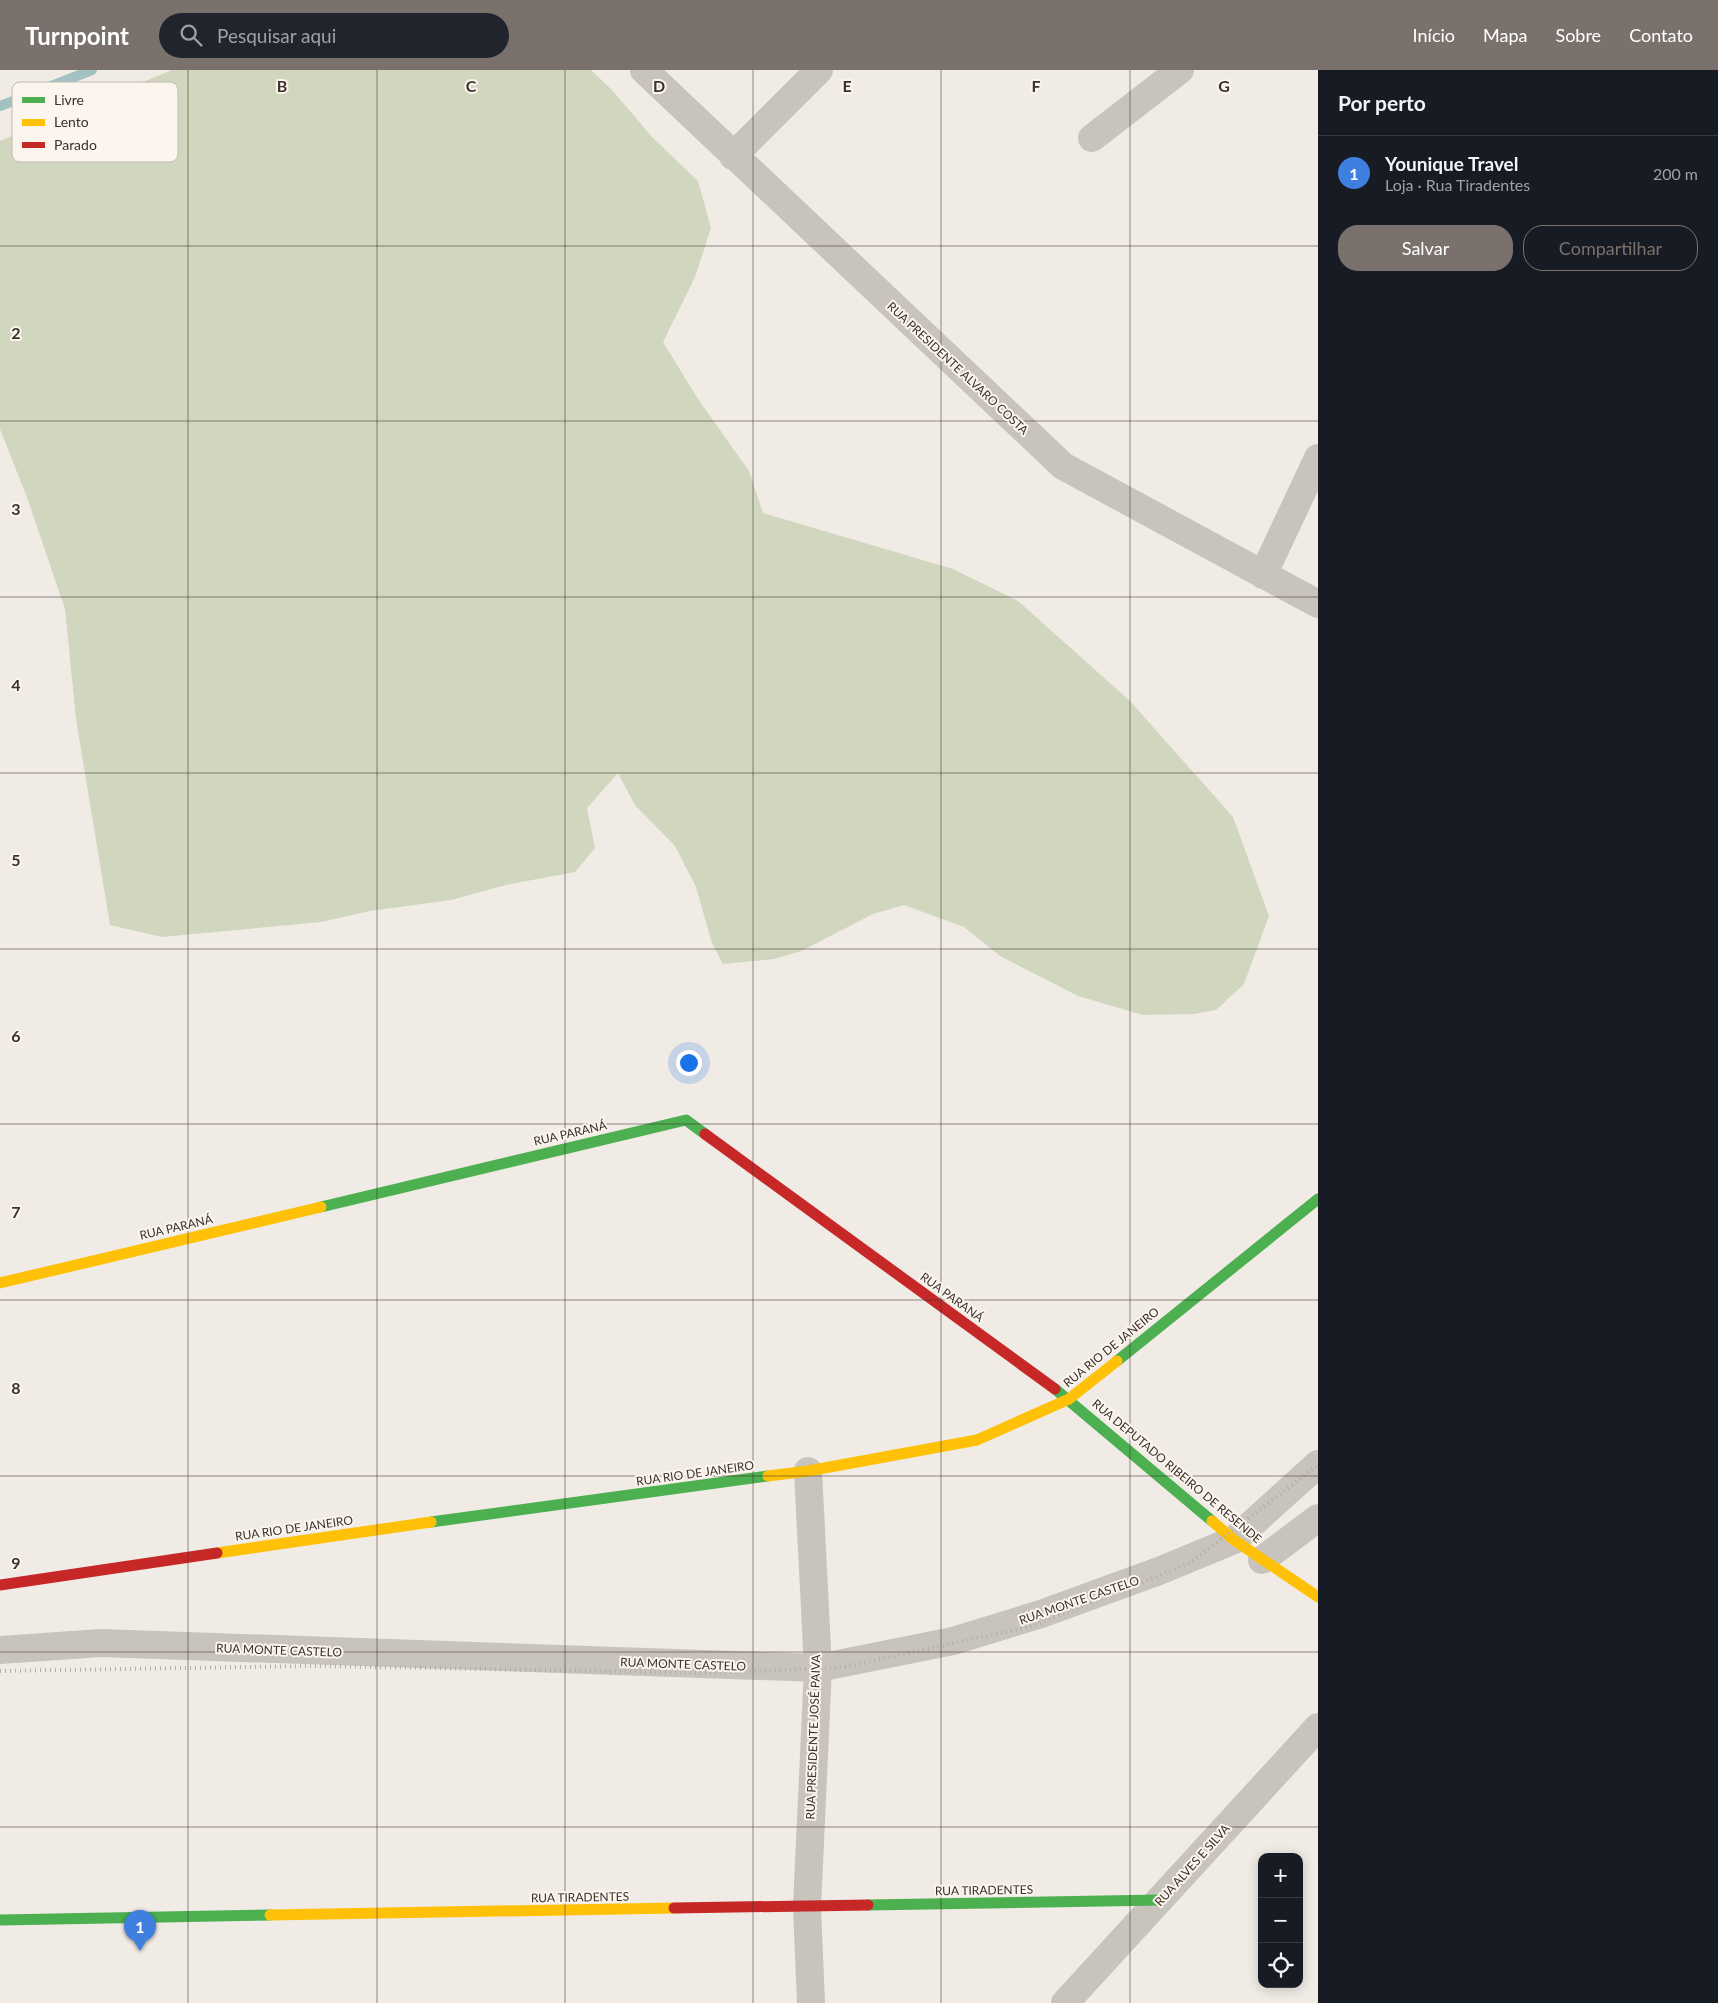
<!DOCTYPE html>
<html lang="pt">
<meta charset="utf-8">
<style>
body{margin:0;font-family:Lato,sans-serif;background:#20242c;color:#f1f3f6}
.controls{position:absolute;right:15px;bottom:15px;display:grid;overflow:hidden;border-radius:10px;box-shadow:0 2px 12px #0003}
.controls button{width:45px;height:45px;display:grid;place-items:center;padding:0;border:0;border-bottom:1px solid #363941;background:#171b24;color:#f1f3f6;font:25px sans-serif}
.you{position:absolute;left:688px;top:992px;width:18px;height:18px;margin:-12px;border:4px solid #fff;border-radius:50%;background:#1a73e8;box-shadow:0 0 0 8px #1a73e833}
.badge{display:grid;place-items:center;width:32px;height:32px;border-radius:50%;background:#7a716c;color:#fff;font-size:16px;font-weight:700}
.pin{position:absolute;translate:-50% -41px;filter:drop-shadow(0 1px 2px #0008)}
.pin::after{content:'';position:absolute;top:26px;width:18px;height:15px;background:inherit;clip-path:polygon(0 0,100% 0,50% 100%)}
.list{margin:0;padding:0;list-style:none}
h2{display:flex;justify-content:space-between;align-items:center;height:65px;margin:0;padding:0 20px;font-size:21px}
h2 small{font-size:16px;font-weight:400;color:#9ea1a6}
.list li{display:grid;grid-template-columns:32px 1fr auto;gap:15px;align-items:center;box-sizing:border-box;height:75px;padding:0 20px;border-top:1px solid #363941}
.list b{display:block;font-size:19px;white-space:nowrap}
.list p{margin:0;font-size:16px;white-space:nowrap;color:#9ea1a6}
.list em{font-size:16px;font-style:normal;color:#9ea1a6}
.actions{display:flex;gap:10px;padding:15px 20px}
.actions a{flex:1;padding:11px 0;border:1px solid #7a716c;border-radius:20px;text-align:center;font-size:18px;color:#7a716c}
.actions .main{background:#7a716c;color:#fff}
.icon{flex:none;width:28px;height:28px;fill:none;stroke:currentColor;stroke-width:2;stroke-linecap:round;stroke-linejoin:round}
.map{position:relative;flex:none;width:1318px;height:1933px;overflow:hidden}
header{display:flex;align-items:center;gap:30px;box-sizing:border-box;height:70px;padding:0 25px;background:#7a716c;color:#fff}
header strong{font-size:24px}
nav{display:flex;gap:28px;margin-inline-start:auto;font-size:18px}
.search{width:350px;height:45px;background:#20242c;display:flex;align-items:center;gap:12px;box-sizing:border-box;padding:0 18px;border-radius:28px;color:#9ea1a6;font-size:19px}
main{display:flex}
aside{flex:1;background:#171b24}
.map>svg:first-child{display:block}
.green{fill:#d1d6bf}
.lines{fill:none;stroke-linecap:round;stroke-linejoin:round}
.stream{stroke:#a1c2c1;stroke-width:10}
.street{stroke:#c9c3be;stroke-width:28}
.fast{stroke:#4caf50;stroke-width:11}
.slow{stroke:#ffc107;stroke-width:11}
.jam{stroke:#c62828;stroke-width:11}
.rail{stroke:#b1aca8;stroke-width:4;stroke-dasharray:1 4;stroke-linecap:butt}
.grid{fill:none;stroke:#3b302b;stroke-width:1;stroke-opacity:0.55}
.labels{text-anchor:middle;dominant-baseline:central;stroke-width:4;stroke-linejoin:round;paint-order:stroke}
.street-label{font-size:12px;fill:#3b302b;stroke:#fbf5ee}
.key{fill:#fbf5ee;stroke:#c1bab4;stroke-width:1}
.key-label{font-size:14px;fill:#3b302b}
.grid-label{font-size:16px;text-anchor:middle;font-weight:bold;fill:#3b302b;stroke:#fbf5ee;stroke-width:4;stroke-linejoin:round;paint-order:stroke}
</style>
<header>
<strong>Turnpoint</strong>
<div class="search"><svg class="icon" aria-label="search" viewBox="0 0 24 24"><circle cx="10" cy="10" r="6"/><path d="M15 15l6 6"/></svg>Pesquisar aqui</div>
<nav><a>Início</a><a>Mapa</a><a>Sobre</a><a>Contato</a></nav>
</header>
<main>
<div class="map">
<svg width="1318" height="1933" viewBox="0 0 1318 1933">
<rect width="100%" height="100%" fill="#f0ebe5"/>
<path class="green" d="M172,0H591L611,19L653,68L698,111L711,158L695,207L663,272L698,329L749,401L763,443L953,499L1018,531L1129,630L1233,747L1269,846L1244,914L1216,940L1194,944L1143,945L1078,926L1000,886L964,857L904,835L873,844L801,881L774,889L723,894L712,873L696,817L675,776L635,735L618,703L587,738L595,778L575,802L506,815L451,830L370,841L321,852L162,867L110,855L76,649L65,539L28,430L0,359V71Z"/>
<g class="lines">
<path class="stream" d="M0,36L92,0"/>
<path class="street" d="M644,0L1063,396L1318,534
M1092,68L1180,0
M733,86L819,0
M1263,505L1318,388
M808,1401L818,1598L807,1837L811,1933
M1262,1490L1318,1448
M0,1580L101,1573L818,1598L953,1571L1041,1544L1159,1501L1234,1470L1318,1394
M1065,1933L1318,1657"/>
<path class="fast" d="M321,1137L686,1050L705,1064
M1117,1291L1318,1129
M1055,1319L1212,1451
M431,1452L768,1406
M868,1835L1160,1830
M0,1850L270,1845"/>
<path class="slow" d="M0,1213L321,1137
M768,1406L808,1401L977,1370L1069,1329L1117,1291
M1212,1451L1234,1470L1318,1527
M217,1483L431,1452
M270,1845L674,1838"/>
<path class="jam" d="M705,1064L1055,1319
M0,1515L217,1483
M674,1838L868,1835"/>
<path class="rail" d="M0,1601L306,1596L716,1603L844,1597L1033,1556L1190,1493L1318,1395"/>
</g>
<path class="grid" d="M188,0V1933M377,0V1933M565,0V1933M753,0V1933M941,0V1933M1130,0V1933M0,176H1318M0,351H1318M0,527H1318M0,703H1318M0,879H1318M0,1054H1318M0,1230H1318M0,1406H1318M0,1582H1318M0,1757H1318"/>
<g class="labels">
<g class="street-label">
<text transform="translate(958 298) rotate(43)">RUA PRESIDENTE ALVARO COSTA</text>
<text transform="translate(570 1063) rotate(-13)">RUA PARANÁ</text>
<text transform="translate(176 1157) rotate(-13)">RUA PARANÁ</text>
<text transform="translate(952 1227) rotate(36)">RUA PARANÁ</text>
<text transform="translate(1111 1277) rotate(-39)">RUA RIO DE JANEIRO</text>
<text transform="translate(1177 1401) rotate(40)">RUA DEPUTADO RIBEIRO DE RESENDE</text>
<text transform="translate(695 1403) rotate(-8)">RUA RIO DE JANEIRO</text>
<text transform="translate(294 1458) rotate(-8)">RUA RIO DE JANEIRO</text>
<text transform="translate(1079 1530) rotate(-19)">RUA MONTE CASTELO</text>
<text transform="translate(279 1580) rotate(2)">RUA MONTE CASTELO</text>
<text transform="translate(683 1594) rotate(2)">RUA MONTE CASTELO</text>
<text transform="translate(813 1667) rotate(-88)">RUA PRESIDENTE JOSÉ PAIVA</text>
<text transform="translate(1192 1795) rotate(-48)">RUA ALVES E SILVA</text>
<text transform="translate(984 1820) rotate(-1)">RUA TIRADENTES</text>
<text transform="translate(580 1827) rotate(-1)">RUA TIRADENTES</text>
</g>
</g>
<rect x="12" y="12" width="166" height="80" rx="8" class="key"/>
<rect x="22" y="27" width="23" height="6" fill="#4caf50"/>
<rect x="22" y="49" width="23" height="7" fill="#ffc107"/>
<rect x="22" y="72" width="23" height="6" fill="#c62828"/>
<g class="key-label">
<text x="54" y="35">Livre</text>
<text x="54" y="57">Lento</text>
<text x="54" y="80">Parado</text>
</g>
<g class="grid-label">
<text x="282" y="22">B</text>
<text x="471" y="22">C</text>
<text x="659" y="22">D</text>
<text x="847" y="22">E</text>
<text x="1036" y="22">F</text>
<text x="1224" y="22">G</text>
<text x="16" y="269">2</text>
<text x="16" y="445">3</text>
<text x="16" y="621">4</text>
<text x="16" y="796">5</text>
<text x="16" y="972">6</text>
<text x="16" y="1148">7</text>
<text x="16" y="1324">8</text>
<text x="16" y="1499">9</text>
</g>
</svg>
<div class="controls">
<button>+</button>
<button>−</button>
<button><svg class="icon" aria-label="locate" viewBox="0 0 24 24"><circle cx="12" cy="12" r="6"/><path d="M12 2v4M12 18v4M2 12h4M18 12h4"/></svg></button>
</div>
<div class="you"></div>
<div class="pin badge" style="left:140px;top:1881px;background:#3f7fe0">1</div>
</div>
<aside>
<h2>Por perto<small></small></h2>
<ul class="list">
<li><span class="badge" style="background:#3f7fe0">1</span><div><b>Younique Travel</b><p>Loja · Rua Tiradentes</p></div><em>200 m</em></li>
</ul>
<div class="actions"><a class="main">Salvar</a><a>Compartilhar</a></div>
</aside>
</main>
